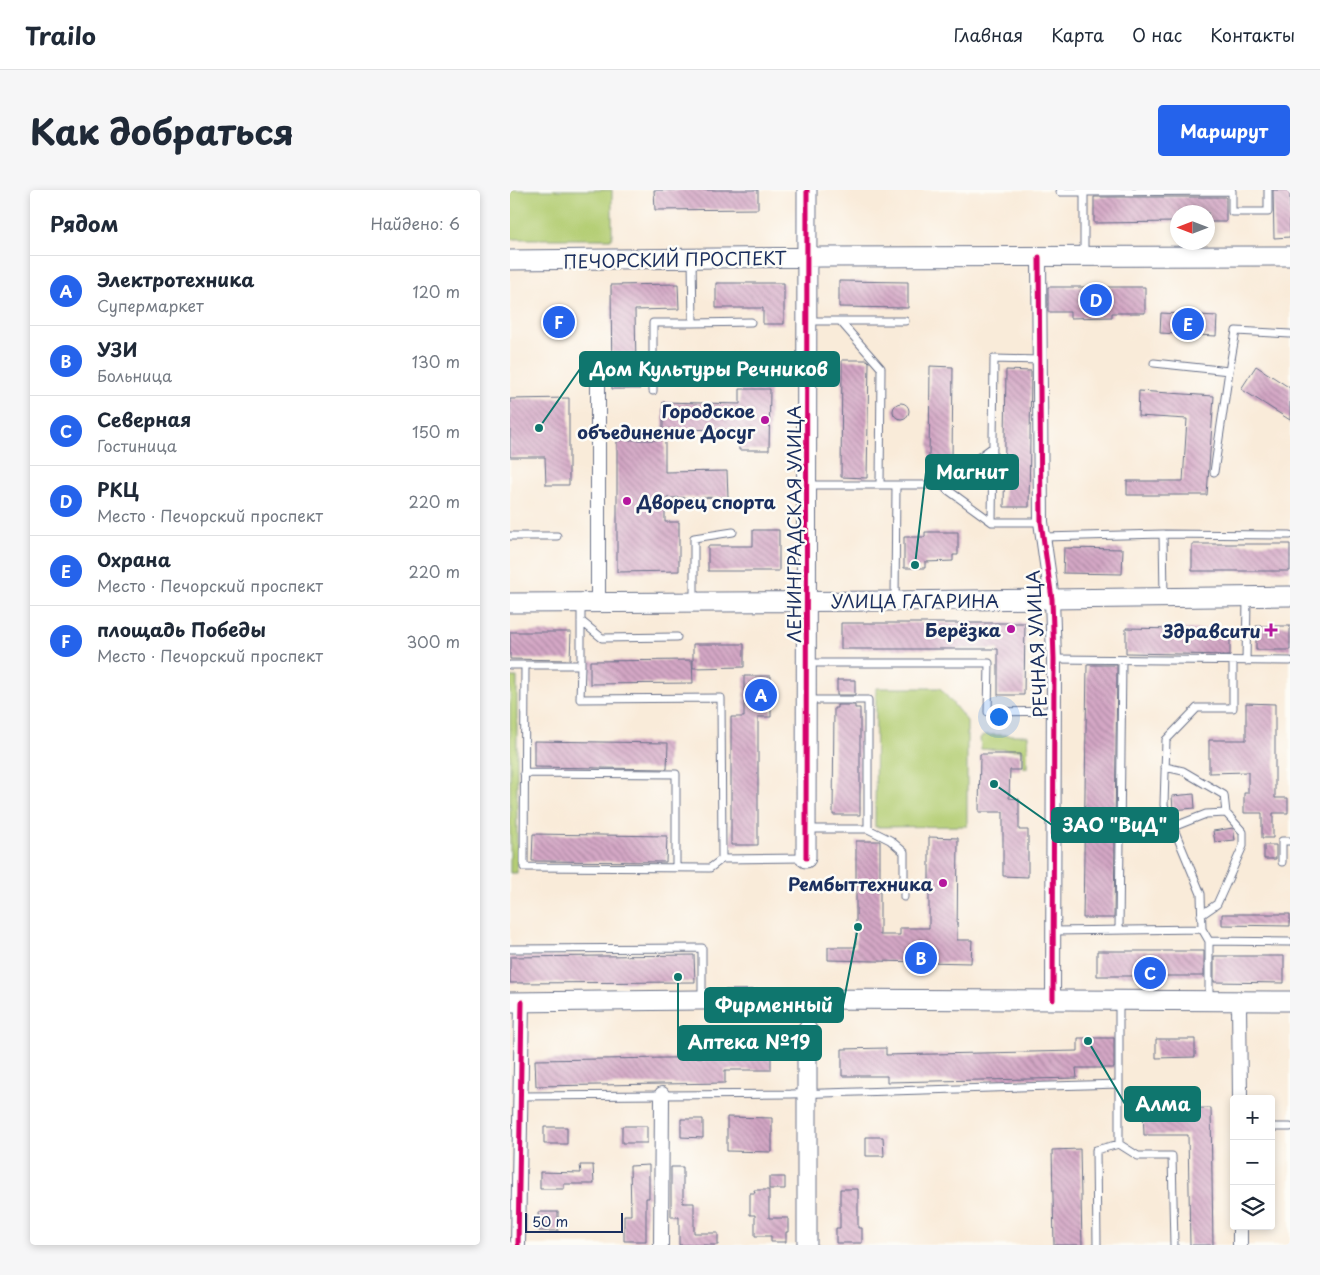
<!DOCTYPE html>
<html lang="ru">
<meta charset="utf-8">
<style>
body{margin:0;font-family:"Playpen Sans",sans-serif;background:#f6f6f7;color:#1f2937}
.controls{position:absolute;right:15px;bottom:15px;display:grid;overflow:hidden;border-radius:5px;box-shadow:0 2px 8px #0003}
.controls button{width:45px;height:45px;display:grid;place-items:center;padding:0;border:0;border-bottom:1px solid #e0e1e3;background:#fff;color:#1f2937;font:25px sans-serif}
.compass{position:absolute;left:660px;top:15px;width:45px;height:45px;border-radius:50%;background:#fff;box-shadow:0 2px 8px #0003;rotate:270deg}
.scale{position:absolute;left:15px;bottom:12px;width:98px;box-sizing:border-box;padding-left:5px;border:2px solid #1b2f5e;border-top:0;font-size:14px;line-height:18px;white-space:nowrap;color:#1b2f5e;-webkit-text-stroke:4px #fdfcf7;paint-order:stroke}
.you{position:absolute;left:488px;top:526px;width:18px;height:18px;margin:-12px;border:4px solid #fff;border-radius:50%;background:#1a73e8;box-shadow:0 0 0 8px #1a73e833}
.badge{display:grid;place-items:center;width:32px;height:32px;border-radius:50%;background:#2563eb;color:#fff;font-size:16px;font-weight:700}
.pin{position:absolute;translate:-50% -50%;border:2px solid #fff;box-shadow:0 1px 5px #0006}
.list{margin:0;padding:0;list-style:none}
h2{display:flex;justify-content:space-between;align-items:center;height:65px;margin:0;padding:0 20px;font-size:21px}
h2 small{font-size:16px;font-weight:400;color:#747a83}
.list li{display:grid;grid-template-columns:32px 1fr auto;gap:15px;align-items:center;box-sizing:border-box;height:70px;padding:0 20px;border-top:1px solid #e0e1e3}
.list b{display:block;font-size:19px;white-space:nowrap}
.list p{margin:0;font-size:16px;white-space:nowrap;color:#747a83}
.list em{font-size:16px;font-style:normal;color:#747a83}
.icon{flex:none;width:28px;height:28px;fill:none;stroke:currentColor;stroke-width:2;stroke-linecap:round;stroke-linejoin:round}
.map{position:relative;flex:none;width:780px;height:1055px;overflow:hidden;border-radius:5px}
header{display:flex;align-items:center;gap:30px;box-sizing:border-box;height:70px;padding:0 25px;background:#fff;border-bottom:1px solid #e0e1e3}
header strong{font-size:24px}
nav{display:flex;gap:28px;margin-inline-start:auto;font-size:18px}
.intro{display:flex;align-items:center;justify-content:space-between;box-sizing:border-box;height:120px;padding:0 30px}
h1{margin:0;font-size:35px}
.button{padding:12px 22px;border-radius:5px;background:#2563eb;color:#fff;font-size:18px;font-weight:700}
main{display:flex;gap:30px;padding:0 30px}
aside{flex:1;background:#fff;border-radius:5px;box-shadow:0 2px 8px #0003}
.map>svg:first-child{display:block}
.green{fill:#b4cd73;stroke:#687e68}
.building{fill:url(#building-back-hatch)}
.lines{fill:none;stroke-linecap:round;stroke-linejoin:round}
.lane-casing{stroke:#697189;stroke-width:9}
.street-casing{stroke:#697189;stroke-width:16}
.secondary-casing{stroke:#697189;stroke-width:21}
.lane{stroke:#fff;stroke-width:7}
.street{stroke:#fff;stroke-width:14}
.secondary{stroke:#fff;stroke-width:19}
.cycleway-casing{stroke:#fdfcf7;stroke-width:8}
.cycleway{stroke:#d6006c;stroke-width:5}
.poi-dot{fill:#b5179e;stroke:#fdfcf7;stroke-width:2}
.labels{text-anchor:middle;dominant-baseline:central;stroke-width:5;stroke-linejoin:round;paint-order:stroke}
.street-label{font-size:18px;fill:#1b2f5e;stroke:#fdfcf7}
.poi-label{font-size:18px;font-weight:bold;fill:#1b2f5e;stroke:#fdfcf7;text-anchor:end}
.leader{fill:none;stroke:#0f766e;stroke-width:2}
.callout-dot{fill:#0f766e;stroke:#fdfcf7;stroke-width:2}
.callout{fill:#0f766e;stroke:#0f766e;stroke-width:2}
.callout-label{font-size:19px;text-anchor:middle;font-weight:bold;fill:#fff}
</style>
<header>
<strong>Trailo</strong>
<nav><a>Главная</a><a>Карта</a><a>О нас</a><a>Контакты</a></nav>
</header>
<div class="intro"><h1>Как добраться</h1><a class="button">Маршрут</a></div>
<main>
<aside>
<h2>Рядом<small>Найдено: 6</small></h2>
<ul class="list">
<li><span class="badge">A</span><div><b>Электротехника</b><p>Супермаркет</p></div><em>120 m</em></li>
<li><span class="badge">B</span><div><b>УЗИ</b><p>Больница</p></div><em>130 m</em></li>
<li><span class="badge">C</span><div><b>Северная</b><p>Гостиница</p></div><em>150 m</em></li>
<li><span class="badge">D</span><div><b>РКЦ</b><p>Место · Печорский проспект</p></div><em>220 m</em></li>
<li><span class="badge">E</span><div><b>Охрана</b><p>Место · Печорский проспект</p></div><em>220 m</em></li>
<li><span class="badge">F</span><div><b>площадь Победы</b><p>Место · Печорский проспект</p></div><em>300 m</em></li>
</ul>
</aside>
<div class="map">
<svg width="780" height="1055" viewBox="0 0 780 1055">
<defs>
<pattern id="building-back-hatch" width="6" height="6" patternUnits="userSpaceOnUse" patternTransform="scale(1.25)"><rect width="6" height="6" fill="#d4a7c5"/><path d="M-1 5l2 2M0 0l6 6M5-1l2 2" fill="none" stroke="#ab88a3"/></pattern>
</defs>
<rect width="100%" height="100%" fill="#fdfcf7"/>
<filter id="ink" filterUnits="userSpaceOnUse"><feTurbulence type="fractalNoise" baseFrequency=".02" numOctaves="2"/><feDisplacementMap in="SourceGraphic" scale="10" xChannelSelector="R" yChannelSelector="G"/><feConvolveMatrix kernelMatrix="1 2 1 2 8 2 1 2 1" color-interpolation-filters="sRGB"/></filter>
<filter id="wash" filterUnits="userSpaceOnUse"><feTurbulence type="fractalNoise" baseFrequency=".0096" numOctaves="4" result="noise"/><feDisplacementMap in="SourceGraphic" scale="20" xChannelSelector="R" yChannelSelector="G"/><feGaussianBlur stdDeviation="1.12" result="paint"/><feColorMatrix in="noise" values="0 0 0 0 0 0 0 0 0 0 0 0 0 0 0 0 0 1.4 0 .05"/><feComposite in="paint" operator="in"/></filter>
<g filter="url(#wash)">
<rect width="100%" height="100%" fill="#f9ebd9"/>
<path class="green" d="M0,0H102V49H0Z
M0,487H7V683H0Z
M366,498H430L457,531V636L365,637Z
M474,545H518L517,578L513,577V560L471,559L470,548Z"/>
<g id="blocks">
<path class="building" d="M144,0H248V19L145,20Z
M763,0H780V47L764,48Z
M584,7H716V32H698V22H668V32L584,33Z
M329,91L398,92V118L329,117Z
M206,93H274V134H253V118H206Z
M168,94L169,119L125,120L126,177H130V199H102L101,95Z
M538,97H635V123H602V127L560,128V122H538Z
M651,123L707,126L706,146L650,143Z
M332,170H357L359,172L357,288L331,287Z
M420,176L443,177L442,270H419Z
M746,176L780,198V230L731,199Z
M496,180L521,181L519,317H494Z
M230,199H260L259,260H229V240L153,239V212L230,214Z
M629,201L704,206L697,305H617V291H673L677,229L628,226Z
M59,208V295H36L35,267H0V209Z
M383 221a8 8 0 1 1 16 0a8 8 0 1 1-16 0Z
M107,250H155V282L217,281L218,307L155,308V332H169V381L107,382Z
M243,340H269V381H198V356H243Z
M415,342H448V365H443V371L415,372V378H394V347H415Z
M682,354H780V381H682Z
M554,358L613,359L612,384L553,383Z
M331,433H515L514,505H488V459H331Z
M746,436H780V460H746Z
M616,438L720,440V465L616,463Z
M0,442H61L60,470L0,469Z
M183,454H234V477L183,478Z
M182,470L183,493L80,494V471Z
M577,475H607L604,728H573Z
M234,486H261V527H248V655H221V527H234Z
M327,490H345V505H327Z
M736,513L765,514V608H778V623H763V648H752V623H734V603H738V582L699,583V550H736Z
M327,515H345V518H350V625H323L324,518H327Z
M24,551L158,553L157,579L24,577Z
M470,564H510V580H500L499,608L509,609V640H518V687L493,686V622H469Z
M684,604L685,618L663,620L662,606Z
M723,638L725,650L705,652L703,641Z
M23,644L157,646L156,672L22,671Z
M419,647L448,648L447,750H462L461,773L318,770V757H346V651H370V745H390V738H419Z
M754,655H766V669H754Z
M712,724H780V736L712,735Z
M587,761H694V786H587Z
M184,765L185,792L0,793V767Z
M704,766H774V793L704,792Z
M568,848H604V878H566L567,888L377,892V886H332V859L376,858V865L568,861Z
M646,849H685V867L646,868Z
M261,852V880H215V893L26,896L25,870L221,867V853Z
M701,918L703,1055H680L678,945H634L633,919Z
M217,927L262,928V962L217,961Z
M171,929H193V948L171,947Z
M112,936H137V953H112Z
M34,937H57V954H34Z
M356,947H373L374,966H356Z
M570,959L572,1055H544L542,960Z
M70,975H83L84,994H54V999H30V982L71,983Z
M139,975V1008H136V1051H114V1025H121L120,976Z
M161,977H173V1013H184V1043H208V1055H169V1027H161Z
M259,987H275V999H259Z
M330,999H348V1038H352V1053H326V1038H330Z
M244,1000H259V1028H278V1042H276V1052H261V1046H245V1025H240V1003H245Z
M28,1022H48V1041H29Z"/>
</g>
</g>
<g filter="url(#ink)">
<use href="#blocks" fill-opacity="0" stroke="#697189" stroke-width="1"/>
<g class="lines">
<defs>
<path id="lane" d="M550,2H574V0
M574,66V2L722,1V22H758V0
M330,131H395
M183,133L241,132
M644,173L719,181L726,141L780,144
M143,201V133H183L182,69
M704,282L719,181
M297,295H370L371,178L330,131H299
M370,295H431L482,332H531
M431,295L483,257
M482,332L484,169L530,170
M653,344L654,406
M0,346H47
M533,347L653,344L780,345
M385,410L386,295
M184,411V348L223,342
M71,431L92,448L167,447
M544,469L780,471
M736,471L737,409
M297,473H479L478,522L544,521
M0,475H71V414
M15,475L14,677L200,678L212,669
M71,475L70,509L211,508L212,669L296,668
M297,510H358V639
M655,577L673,581L714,605L716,623
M14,583L166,584V677
M663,637L696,624L716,623L733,642V656L707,714L691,725
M296,639H358L380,650L394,662V707
M772,672V651H780
M692,739L691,704L654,615L656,550L687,518H723V471
M609,740L612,470
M544,741L692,739L699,751V809
M699,751L780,752
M0,759L192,758V809
M11,906L281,904L609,894
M761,937H780
M609,954L628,966H662L664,1055
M587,1055L586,960L609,954V811"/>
<path id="street" d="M529,67L531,332L542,409L544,469L543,810
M88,192V412
M729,811L730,909
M730,1036V1055
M8,1055L12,812
M151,1055L152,904"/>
<path id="secondary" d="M0,70L313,67L780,66
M0,413L385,411L780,406
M296,668L297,0
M0,812L297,809L780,811
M297,1055V840"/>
</defs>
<use href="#lane" class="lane-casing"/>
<use href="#street" class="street-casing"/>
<use href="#secondary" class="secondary-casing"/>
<use href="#lane" class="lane"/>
<use href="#street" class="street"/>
<use href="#secondary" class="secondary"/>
<defs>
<path id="cycleway" d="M529,67L531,332L542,409L544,469L543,810
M296,668L297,0
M8,1055L12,812"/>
</defs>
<use href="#cycleway" class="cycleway-casing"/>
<use href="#cycleway" class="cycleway"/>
</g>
</g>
<g class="poi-dot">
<circle cx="255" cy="230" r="5"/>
<circle cx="117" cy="311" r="5"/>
<circle cx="501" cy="439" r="5"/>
<path d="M758.5 432.5h5v5h5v5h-5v5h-5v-5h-5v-5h5z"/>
<circle cx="433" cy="693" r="5"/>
</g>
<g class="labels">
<g class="street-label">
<text transform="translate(165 69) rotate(-1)">ПЕЧОРСКИЙ ПРОСПЕКТ</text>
<text transform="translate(283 334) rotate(-90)">ЛЕНИНГРАДСКАЯ УЛИЦА</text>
<text x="405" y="410">УЛИЦА ГАГАРИНА</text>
<text transform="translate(526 454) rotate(-93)">РЕЧНАЯ УЛИЦА</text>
</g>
<g class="poi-label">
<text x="245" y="220">Городское<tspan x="245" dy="21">объединение Досуг</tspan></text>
<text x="127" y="311" text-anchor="start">Дворец спорта</text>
<text x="491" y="439">Берёзка</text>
<text x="751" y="440">Здравсити</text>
<text x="423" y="693">Рембыттехника</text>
</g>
</g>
<path class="leader" d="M29 238L70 179M405 375L416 282M484 594L542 635M348 737L333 815M168 787L168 853M578 851L615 914"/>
<g class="callout-dot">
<circle cx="29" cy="238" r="5"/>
<circle cx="405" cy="375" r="5"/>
<circle cx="484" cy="594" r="5"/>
<circle cx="348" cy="737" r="5"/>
<circle cx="168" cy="787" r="5"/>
<circle cx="578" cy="851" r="5"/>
</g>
<g class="callout">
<rect x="70" y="162" width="259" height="34" rx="5"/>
<rect x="416" y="265" width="92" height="34" rx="5"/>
<rect x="542" y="618" width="126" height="34" rx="5"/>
<rect x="195" y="798" width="138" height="34" rx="5"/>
<rect x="168" y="836" width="143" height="34" rx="5"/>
<rect x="615" y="897" width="75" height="34" rx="5"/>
</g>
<g class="callout-label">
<text x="199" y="186">Дом Культуры Речников</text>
<text x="462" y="289">Магнит</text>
<text x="605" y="642">ЗАО "ВиД"</text>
<text x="264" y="822">Фирменный</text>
<text x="239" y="859">Аптека №19</text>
<text x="653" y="921">Алма</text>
</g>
</svg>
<div class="controls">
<button>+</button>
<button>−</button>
<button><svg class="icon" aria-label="layers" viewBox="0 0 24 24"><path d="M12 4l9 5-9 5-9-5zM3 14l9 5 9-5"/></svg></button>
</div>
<svg class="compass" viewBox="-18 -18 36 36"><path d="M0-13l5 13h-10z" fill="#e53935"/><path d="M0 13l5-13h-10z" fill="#747a83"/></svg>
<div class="scale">50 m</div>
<div class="you"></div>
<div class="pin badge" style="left:251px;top:505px">A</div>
<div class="pin badge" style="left:411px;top:768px">B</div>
<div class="pin badge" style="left:640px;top:783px">C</div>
<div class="pin badge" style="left:586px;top:110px">D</div>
<div class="pin badge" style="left:678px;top:134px">E</div>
<div class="pin badge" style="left:49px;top:132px">F</div>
</div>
</main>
